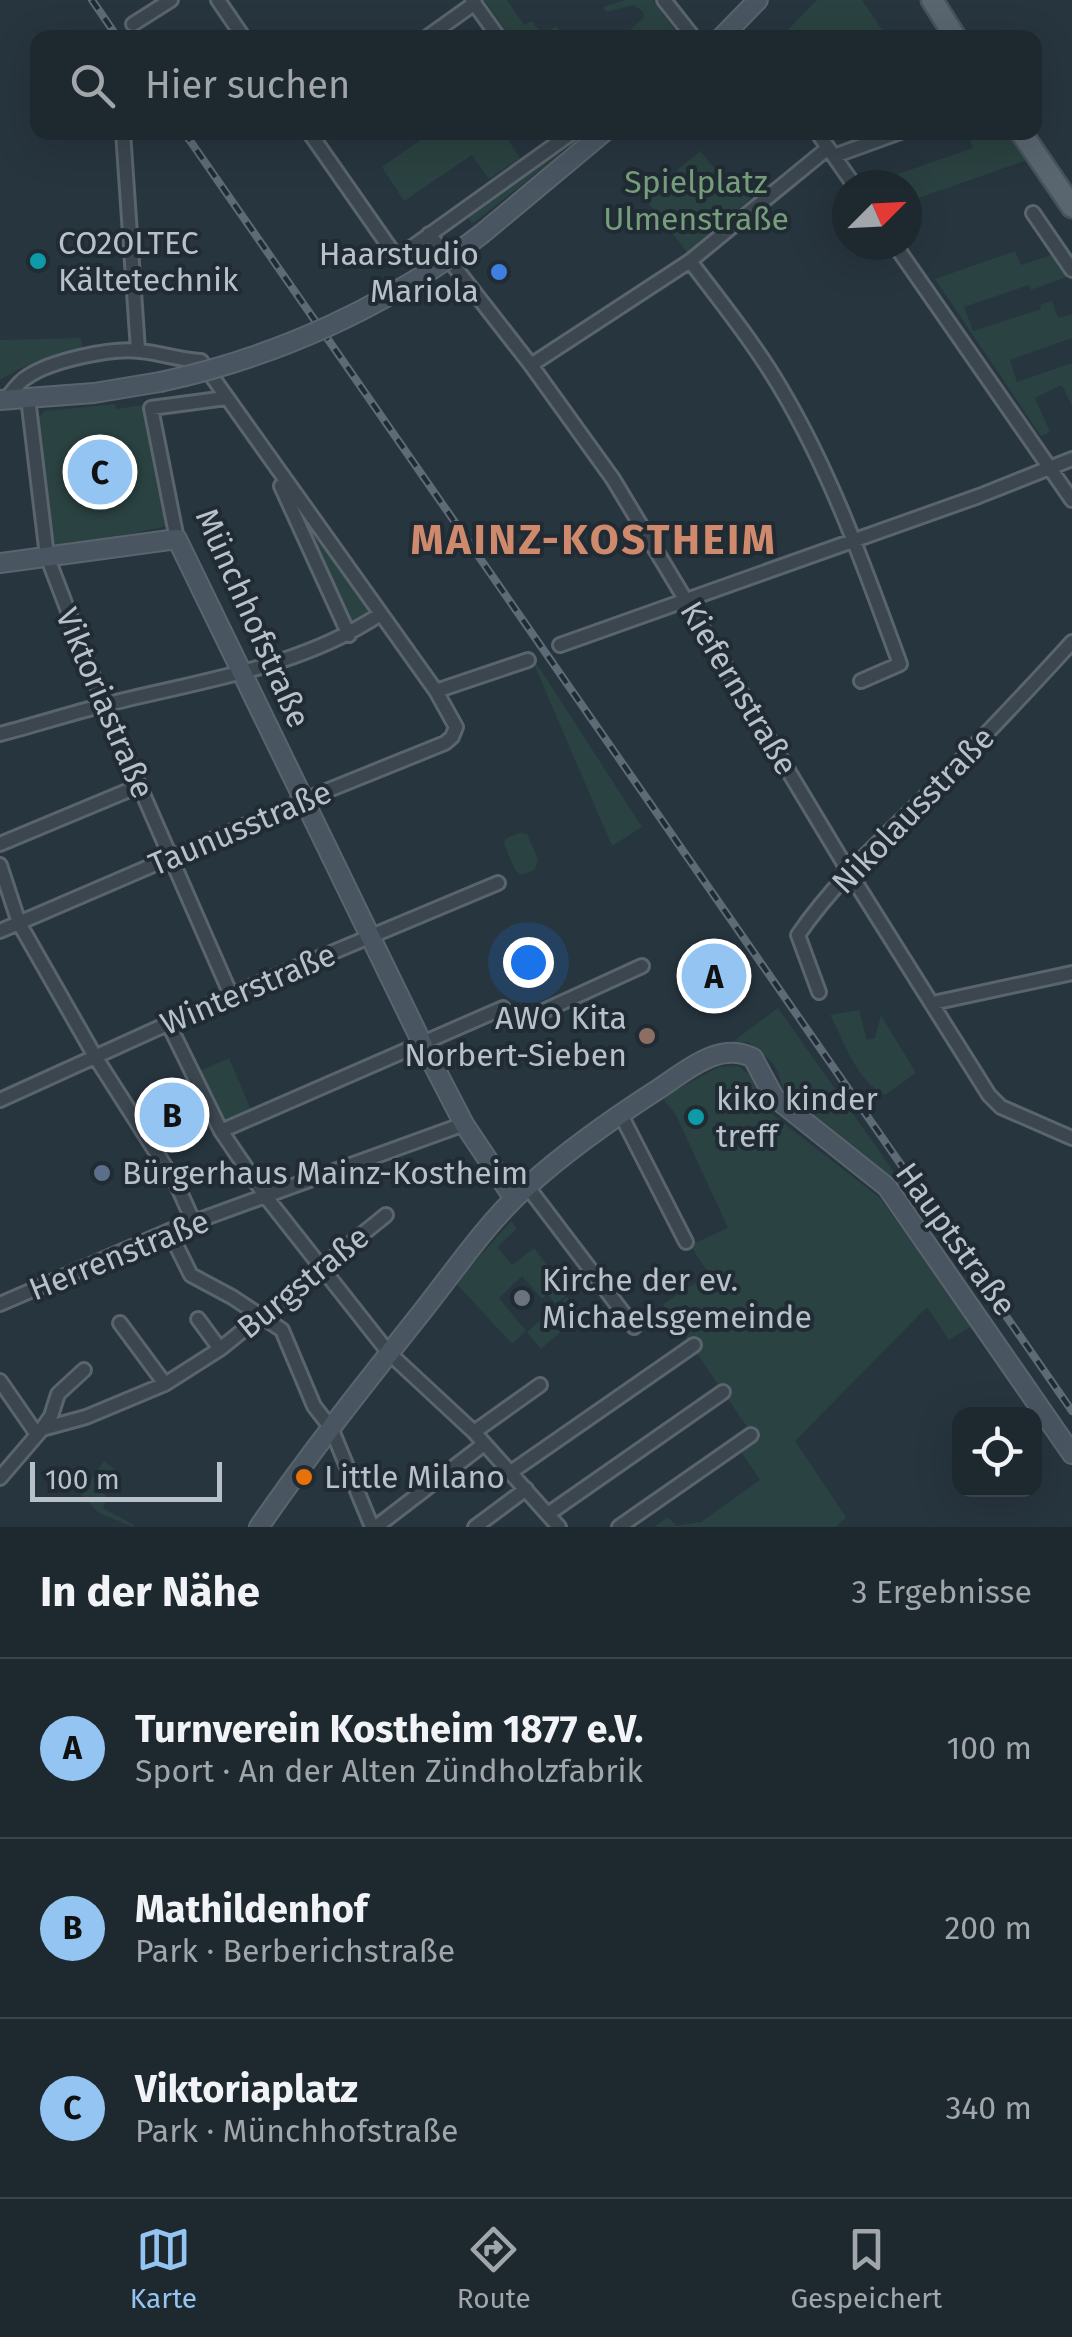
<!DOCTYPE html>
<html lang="de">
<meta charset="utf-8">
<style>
body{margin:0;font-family:"Fira Sans",sans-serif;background:#2a343b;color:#f1f3f6}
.controls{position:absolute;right:30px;bottom:30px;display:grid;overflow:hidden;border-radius:20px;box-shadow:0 10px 40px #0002}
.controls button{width:90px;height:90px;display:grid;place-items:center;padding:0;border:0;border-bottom:2px solid #3b444b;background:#1d282f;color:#f1f3f6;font:50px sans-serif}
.compass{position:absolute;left:832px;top:170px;width:90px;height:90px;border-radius:50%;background:#1d282f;box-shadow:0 10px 40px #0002;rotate:66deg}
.scale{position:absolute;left:30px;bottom:25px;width:192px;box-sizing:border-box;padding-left:10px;border:5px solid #b8c1ca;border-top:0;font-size:28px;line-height:35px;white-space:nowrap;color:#b8c1ca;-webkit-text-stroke:8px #202b34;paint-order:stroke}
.you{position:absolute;left:528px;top:962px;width:35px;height:35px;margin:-25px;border:8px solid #fff;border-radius:50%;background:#1a73e8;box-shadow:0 0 0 15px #1a73e833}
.badge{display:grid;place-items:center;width:65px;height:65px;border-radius:50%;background:#94c5f2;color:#111;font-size:32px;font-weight:700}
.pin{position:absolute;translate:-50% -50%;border:5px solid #fff;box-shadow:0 2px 10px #0006}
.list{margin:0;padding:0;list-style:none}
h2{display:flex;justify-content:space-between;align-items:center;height:130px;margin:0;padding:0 40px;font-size:42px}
h2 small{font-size:32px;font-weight:400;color:#a0a6aa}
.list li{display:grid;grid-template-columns:65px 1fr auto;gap:30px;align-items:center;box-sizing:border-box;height:180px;padding:0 40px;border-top:2px solid #3b444b}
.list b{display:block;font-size:38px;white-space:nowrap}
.list p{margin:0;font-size:32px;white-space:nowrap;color:#a0a6aa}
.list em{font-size:32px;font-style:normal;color:#a0a6aa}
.icon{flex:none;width:55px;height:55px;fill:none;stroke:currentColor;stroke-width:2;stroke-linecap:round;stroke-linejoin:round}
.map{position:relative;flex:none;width:1072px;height:1527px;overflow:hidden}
.search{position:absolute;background:#1d282f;box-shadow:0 10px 40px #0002;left:30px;right:30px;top:30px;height:110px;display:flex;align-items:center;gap:25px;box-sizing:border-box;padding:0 35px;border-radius:20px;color:#a0a6aa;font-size:38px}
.sheet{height:670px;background:#1d282f}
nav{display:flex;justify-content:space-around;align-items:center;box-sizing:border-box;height:140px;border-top:2px solid #3b444b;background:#1d282f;font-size:28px;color:#a0a6aa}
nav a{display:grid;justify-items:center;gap:5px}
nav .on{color:#94c5f2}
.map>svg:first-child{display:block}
.green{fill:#2a4241}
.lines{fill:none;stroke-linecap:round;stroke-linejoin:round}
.street-casing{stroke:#59646d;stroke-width:18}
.secondary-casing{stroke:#59646d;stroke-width:22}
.primary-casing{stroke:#48525b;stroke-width:25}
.street{stroke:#3b464f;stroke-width:12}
.secondary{stroke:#495662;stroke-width:18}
.primary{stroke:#59656f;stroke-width:20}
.rail-casing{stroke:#5d6b76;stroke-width:8}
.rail{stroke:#202b34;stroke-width:4;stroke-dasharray:11;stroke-linecap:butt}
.secondary-bridge-casing{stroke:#59646d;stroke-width:22;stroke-linecap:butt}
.secondary-bridge{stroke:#495662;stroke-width:18}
.culture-dot{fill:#0f9aa8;stroke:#202b34;stroke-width:4}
.shop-dot{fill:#3f7fe0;stroke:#202b34;stroke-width:4}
.education-dot{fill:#8d6e63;stroke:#202b34;stroke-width:4}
.service-dot{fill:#5c6f8a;stroke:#202b34;stroke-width:4}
.worship-dot{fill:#6b7280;stroke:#202b34;stroke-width:4}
.food-dot{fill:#e8710a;stroke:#202b34;stroke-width:4}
.labels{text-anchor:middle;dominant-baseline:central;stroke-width:8;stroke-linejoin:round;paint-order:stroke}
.park-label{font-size:32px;fill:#779e7b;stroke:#202b34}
.poi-label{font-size:32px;fill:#b8c1ca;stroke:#202b34;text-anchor:start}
.street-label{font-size:32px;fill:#b8c1ca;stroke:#202b34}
.district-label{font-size:42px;font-weight:bold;letter-spacing:2.5px;fill:#cf8a6d;stroke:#202b34}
</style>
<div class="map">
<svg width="1072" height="1527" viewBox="0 0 1072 1527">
<rect width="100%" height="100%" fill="#27353f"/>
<path class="green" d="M484,0H507L524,25L532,21L542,35L556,26L564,37H510Z
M625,0H653L680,37H623L644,17L643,12L634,5L606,12L603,7Z
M817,0H862L887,37H781Z
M432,132L514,133L507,138L520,158L489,179L472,155L404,201L382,167Z
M968,133H1008L1027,160L907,202V185H876L875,182L973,148Z
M556,150L561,154L475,222L471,223L466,214Z
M700,151L724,179L731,174L751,198L687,252L644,198Z
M1015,251L1021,265L1057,253L1072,275L1031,290L1029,285L964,307L973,331L1041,309L1040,305L1052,301L1058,318L1072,314V338L1010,360L1017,382L1072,363V406L1062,385L1035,398L1050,432L1041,436L935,279Z
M81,338L82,349C51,353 27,364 0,380V340Z
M115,404L116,409L148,404L161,502L167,526L61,549L52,541L46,489L49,488L45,484L38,417L45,411Z
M267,457L379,615L349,635Z
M528,650L642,827L612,846Z
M519,833L527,834L538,859L535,870L521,875L515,870L504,844L505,839Z
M778,1008L904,1186L896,1183L783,1089C776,1059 768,1059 747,1042L727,1046Z
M859,1010L867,1040L875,1038L881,1015L916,1073L885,1095C856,1081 845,1042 830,1015Z
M229,1058L251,1110L223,1120L200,1071Z
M738,1066L752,1077L768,1111L880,1198L972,1326L949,1340L927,1307L795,1441L846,1517L836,1527H654L668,1517L676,1526L701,1522L760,1480L739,1449L754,1437L663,1304L709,1274L690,1245L728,1228L676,1115L662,1097L719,1067Z
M186,1084L204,1127L165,1150L139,1105Z
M511,1221L517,1229L497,1247L512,1265L534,1248L569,1293L556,1304L547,1294L542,1299L522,1276L499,1298L526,1331L512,1344L456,1283Z
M567,1297L582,1313L541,1349L527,1332Z
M104,1461L115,1469L103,1493L108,1497L103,1508L134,1525L133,1527L99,1513L81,1495Z"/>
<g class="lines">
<defs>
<path id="street" d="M218,0L244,38
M472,0L499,38
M664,0L694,38
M133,24L171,0
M426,38L475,3
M123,132L138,350
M309,132L397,258L570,134
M817,132L854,185
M834,156L900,132
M1033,213L1072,270
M429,234L531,365L613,479L849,872L989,1095L1001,1107L1072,1138
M895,245L1072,500
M690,261C721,302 754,343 780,387C832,474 865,569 900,664L861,681
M531,365L690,261L828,148
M28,398L47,556L104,705L231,995
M281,486L349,635
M177,539L151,408L226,398
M560,645L979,496L1072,459
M436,691L528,660
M0,734C34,725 69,714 104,705C197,681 297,669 379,615
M0,844L139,786
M0,865L19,923L96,1058L177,1185L194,1223
M0,931L304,800L445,743L452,737L456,727L436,691L201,361C180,360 161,353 140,351C112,347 50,361 27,377C18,382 12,392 6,400
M819,992L798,935C833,884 879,842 923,799C974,747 1023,696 1072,642
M933,1003L1072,973
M168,1023L221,1131L266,1197L389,1353L474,1432L559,1527
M0,1100L231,995L498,883
M620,1113L686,1242
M221,1131L503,1008L508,1018L524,1020L642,966
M527,1186L634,1327
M169,1231L191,1275L232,1297L282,1330L314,1406L331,1428L372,1527
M0,1304L169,1231L464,1124
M198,1319L220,1349
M120,1323L165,1384
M0,1381L36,1433
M42,1429L51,1416L58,1394L84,1370
M474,1432L540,1385
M511,1472L694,1345
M0,1478L42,1429L86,1417L165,1384L220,1349L386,1215
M548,1514L723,1392
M376,1527L484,1444
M475,1527L526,1489
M619,1527L751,1435"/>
<path id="secondary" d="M721,38L758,0
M483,233L604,132
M0,400L94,393L160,382
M0,563L177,539L423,1045L464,1124L514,1199
M259,1527C311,1451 368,1380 425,1308C458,1266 489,1220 529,1185C569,1149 612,1119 657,1090C685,1072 719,1040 753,1058L774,1097L887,1187L1072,1454"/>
<path id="primary" d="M932,0L956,38
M1021,132L1072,207"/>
</defs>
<use href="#street" class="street-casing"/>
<use href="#secondary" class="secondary-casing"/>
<use href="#primary" class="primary-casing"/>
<use href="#street" class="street"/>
<use href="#secondary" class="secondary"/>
<use href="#primary" class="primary"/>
<defs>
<path id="rail" d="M92,0L118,38
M184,132L1072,1411"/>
</defs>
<use href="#rail" class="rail-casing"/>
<use href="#rail" class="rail"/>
<defs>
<path id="secondary-bridge" d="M160,382C277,357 389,306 483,233"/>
</defs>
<use href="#secondary-bridge" class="secondary-bridge-casing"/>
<use href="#secondary-bridge" class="secondary-bridge"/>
</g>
<g class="culture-dot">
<circle cx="38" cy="261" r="10"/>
<circle cx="696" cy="1117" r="10"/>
</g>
<circle class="shop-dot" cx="499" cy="272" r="10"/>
<circle class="education-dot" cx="647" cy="1036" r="10"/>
<circle class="service-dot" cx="102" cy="1173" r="10"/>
<circle class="worship-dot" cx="522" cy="1298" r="10"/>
<circle class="food-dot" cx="304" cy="1477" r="10"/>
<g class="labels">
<g class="park-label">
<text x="696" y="182">Spielplatz<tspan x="696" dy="37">Ulmenstraße</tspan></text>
</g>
<g class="poi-label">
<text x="58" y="243">CO2OLTEC<tspan x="58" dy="37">Kältetechnik</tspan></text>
<text x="479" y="254" text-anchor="end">Haarstudio<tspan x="479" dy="37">Mariola</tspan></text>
<text x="627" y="1018" text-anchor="end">AWO Kita<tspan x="627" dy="37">Norbert-Sieben</tspan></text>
<text x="716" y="1099">kiko kinder<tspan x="716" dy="37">treff</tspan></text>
<text x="122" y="1173">Bürgerhaus Mainz-Kostheim</text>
<text x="542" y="1280">Kirche der ev.<tspan x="542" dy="37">Michaelsgemeinde</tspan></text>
<text x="324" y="1477">Little Milano</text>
</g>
<g class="street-label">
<text transform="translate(253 618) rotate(66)">Münchhofstraße</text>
<text transform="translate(739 688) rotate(59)">Kiefernstraße</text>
<text transform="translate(105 703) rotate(67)">Viktoriastraße</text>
<text transform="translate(913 810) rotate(-46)">Nikolausstraße</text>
<text transform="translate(240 828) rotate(-23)">Taunusstraße</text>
<text transform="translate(248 989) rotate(-23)">Winterstraße</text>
<text transform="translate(956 1239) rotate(54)">Hauptstraße</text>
<text transform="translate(119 1255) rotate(-22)">Herrenstraße</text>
<text transform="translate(303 1282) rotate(-39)">Burgstraße</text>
</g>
<g class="district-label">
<text x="594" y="540">MAINZ-KOSTHEIM</text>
</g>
</g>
</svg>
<div class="controls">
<button><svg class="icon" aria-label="locate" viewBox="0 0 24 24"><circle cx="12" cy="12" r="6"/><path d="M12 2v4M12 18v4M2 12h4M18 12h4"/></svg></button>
</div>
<svg class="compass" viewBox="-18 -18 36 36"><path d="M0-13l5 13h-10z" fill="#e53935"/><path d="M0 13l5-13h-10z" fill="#a0a6aa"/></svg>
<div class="scale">100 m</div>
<div class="you"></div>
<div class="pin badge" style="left:714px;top:976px">A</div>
<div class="pin badge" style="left:172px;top:1115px">B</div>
<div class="pin badge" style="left:100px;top:472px">C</div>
<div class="search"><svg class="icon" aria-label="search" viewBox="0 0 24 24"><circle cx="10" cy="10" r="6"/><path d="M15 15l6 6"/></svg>Hier suchen</div>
</div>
<section class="sheet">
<h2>In der Nähe<small>3 Ergebnisse</small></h2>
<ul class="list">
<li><span class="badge">A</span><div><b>Turnverein Kostheim 1877 e.V.</b><p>Sport · An der Alten Zündholzfabrik</p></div><em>100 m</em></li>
<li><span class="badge">B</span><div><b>Mathildenhof</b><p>Park · Berberichstraße</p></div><em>200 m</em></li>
<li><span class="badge">C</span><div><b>Viktoriaplatz</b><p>Park · Münchhofstraße</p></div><em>340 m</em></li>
</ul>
</section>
<nav>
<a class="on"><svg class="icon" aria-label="map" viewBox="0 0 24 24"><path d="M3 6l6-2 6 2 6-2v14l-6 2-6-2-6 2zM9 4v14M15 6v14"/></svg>Karte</a>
<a><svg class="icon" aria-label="directions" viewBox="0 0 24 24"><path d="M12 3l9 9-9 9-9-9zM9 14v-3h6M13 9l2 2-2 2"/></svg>Route</a>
<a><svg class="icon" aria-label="saved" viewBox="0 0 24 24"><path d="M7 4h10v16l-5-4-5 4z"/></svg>Gespeichert</a>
</nav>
